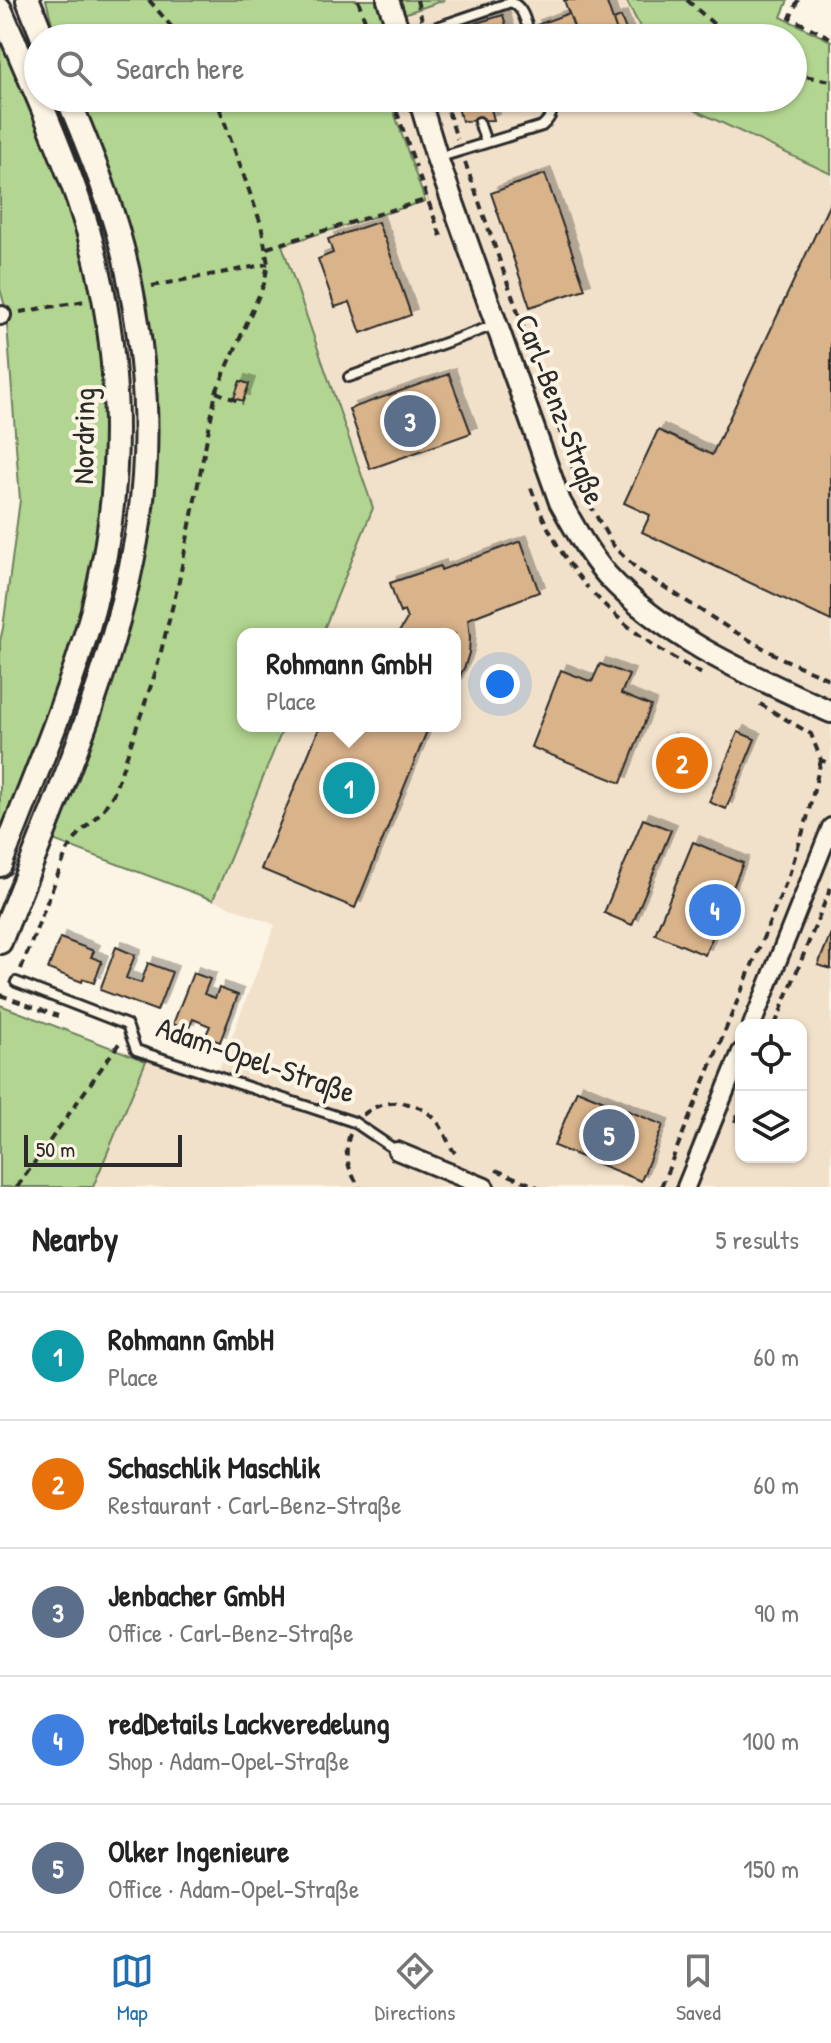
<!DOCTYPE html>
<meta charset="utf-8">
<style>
body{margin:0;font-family:"Patrick Hand",sans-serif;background:#f6f6f6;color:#222}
.controls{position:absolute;right:24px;bottom:24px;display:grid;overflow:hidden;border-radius:16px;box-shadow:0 2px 6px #0004}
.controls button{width:72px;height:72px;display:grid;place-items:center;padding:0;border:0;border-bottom:2px solid #e0e0e0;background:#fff;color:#222;font:40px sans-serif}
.scale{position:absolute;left:24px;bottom:20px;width:158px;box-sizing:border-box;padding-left:8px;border:4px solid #2b2b2b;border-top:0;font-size:22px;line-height:28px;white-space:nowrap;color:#2b2b2b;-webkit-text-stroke:6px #fcf5e5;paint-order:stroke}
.you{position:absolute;left:500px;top:684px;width:28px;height:28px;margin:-20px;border:6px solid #fff;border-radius:50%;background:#1a73e8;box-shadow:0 0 0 12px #1a73e833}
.badge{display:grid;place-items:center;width:52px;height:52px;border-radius:50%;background:#1f6fb2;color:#fff;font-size:26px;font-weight:700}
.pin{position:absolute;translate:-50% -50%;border:4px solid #fff;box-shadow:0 2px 8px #0006}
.popup{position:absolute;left:237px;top:628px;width:224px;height:104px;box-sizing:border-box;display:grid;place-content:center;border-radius:16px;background:#fff;filter:drop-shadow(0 2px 6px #0005);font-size:26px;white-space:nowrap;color:#767676}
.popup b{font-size:30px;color:#222}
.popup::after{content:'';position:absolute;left:50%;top:100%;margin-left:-16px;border:16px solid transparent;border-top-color:#fff}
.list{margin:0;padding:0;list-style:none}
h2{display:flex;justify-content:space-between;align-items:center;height:104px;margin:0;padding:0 32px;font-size:34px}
h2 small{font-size:26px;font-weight:400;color:#767676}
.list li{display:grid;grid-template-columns:52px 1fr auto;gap:24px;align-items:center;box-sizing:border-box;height:128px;padding:0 32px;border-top:2px solid #e0e0e0}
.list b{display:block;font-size:30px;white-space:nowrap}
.list p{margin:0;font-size:26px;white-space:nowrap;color:#767676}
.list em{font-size:26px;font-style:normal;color:#767676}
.icon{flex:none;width:44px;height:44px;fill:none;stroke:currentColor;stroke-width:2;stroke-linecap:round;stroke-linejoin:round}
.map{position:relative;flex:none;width:831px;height:1187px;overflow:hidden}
.search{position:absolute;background:#fff;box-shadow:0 2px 6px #0004;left:24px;right:24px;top:24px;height:88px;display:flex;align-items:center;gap:20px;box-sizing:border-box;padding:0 28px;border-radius:44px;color:#767676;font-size:30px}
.sheet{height:744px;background:#fff}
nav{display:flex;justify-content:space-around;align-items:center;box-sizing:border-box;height:112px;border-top:2px solid #e0e0e0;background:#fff;font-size:22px;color:#767676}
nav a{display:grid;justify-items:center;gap:4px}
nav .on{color:#1f6fb2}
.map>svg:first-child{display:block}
.built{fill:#f2e1ca;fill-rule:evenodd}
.green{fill:#b2d691;stroke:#6e805e;stroke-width:2}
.building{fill:#d9b38a;stroke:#2b2b2b;stroke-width:2;filter:url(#shadow)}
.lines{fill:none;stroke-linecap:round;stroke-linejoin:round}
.service-casing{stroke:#2b2b2b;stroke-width:14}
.minor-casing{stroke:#2b2b2b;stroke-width:22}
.tertiary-casing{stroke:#2b2b2b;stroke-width:26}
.secondary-casing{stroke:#2b2b2b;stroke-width:28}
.path{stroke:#2b2b2b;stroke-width:4;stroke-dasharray:8 6;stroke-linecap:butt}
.service{stroke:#fcf5e5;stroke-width:8}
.minor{stroke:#fcf5e5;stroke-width:16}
.tertiary{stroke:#fcf5e5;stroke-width:20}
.secondary{stroke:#fcf5e5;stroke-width:22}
.labels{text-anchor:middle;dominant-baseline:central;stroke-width:8;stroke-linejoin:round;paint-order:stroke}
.street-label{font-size:30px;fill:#2b2b2b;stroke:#fcf5e5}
</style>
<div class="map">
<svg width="831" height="1187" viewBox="0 0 831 1187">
<defs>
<filter id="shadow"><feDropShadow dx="6" dy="-6" stdDeviation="0" flood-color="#0004"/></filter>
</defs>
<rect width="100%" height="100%" fill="#fcf5e5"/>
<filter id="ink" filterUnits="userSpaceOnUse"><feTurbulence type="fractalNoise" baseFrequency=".0125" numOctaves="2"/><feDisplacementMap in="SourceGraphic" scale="16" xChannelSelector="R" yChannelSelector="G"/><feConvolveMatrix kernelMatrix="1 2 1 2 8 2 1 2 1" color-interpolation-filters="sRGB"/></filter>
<g filter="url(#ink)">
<path class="built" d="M445,0H626L646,38H368L364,28Z
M389,98H669L831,174V1187H93L146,1061L214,1082L275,925L213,900L284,726H455V634H322L373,508L281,244L425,201ZM741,1025H801V1157H741Z"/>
<path class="green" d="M46,0H445L365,27L368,38H56Z
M626,0H788L781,17L831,41V174L669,98H793V38H646Z
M0,36C16,73 31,111 46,149C53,167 62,186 68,205C103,316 116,432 95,547C78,647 36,741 0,835V641L3,628L20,500L6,310L0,289Z
M81,98H389L425,201L282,245L373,508L322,634H243V726H284L213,900L53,840C78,774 106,709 125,641C164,501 166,357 125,217C113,176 97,137 81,98Z
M0,1005L146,1061L93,1187H0Z"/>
<path class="building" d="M564,0H606L619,38H578Z
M569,13L578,38H538L534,26Z
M503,15L508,32L505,33L507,38H473L470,25Z
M621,17L629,38H619L613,20Z
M455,98H488L494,120L462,121Z
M545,174L585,289L530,307L491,193Z
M831,201V621L642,532L650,515L624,503L658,430L712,455Z
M378,222L383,236H384L411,315L361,333L350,302L335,307L318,259L333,253L328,239Z
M449,374L471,433L370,469L349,409Z
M240,381L249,384L243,401L234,398Z
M521,541L539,592L468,619L470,638L469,653L465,666L455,686V634H398L407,619L404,611L400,613L390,583L440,566L441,570Z
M600,664L629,675L621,694L651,706L621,783L531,747L561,670L592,682Z
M320,726H429L355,908L261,869Z
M738,732L755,739L726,809L709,802Z
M669,739L679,750L666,762L656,751Z
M677,753L692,759L687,774L671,768Z
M643,819L671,830L632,925L604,913Z
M693,842L743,863L705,955L655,934Z
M831,933V969L818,965Z
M60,938L94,951L91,957L102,961L94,983L83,979L82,982L48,969Z
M116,947L135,955L126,978L141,983L148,963L172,972L157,1011L100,990Z
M193,973L210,979L204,994L215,998L219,988L238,995L220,1042L205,1037L210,1026L193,1019L188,1030L173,1024Z
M577,1090L663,1125L641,1181L554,1146Z"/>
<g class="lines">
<defs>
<path id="service" d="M450,23L455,38
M405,38L511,2C525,8 526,25 531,38
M458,38L472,33
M479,122L486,142
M437,158L542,126C552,117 554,111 550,98
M349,377L495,325
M16,982L127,1025L136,1050L354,1122L397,1151"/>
<path id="minor" d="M0,316L2,315
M752,1025L831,827
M397,1151L485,1187
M686,1187L741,1052"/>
<path id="tertiary" d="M388,0L401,38
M419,98L437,158L560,502C574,527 588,553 607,575C668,641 751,675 831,712"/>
<path id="secondary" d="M28,0L43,38
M0,9C27,71 55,134 78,199C123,330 128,475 93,610C69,697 33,781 0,865
M0,942C51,811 111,681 136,541C151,458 147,370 131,288C119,222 94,160 68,98"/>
</defs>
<use href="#service" class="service-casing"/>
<use href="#minor" class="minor-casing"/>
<use href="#tertiary" class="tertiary-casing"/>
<use href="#secondary" class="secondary-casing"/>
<path class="path" d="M149,0L181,38
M358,0L371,38
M417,0L422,20
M687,0L729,38
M798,0L790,18L831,38
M793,74L831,81
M392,98L416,167
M444,98L457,139
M465,162L578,483L612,544L638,570L730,629L781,658L831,680
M419,176L442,239
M267,248L428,199
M152,286L268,264
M20,312L85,301
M216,392L243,403
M531,488C544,524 563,559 588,588
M594,594C628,630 659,651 702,674
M760,704L811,734L821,760L831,764
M21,969L67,851L79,834L103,810L114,793L156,671L179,581L216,392L264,284L268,264L261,224L216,98
M0,995L58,1016
M775,1025L831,887
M363,1115C384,1097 416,1099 435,1119C444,1128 447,1143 455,1153
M735,1122L741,1107
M350,1134C343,1154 348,1171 360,1187
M496,1170L538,1187
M17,1187L120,1042
M661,1187L789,875L807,819L821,760"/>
<use href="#service" class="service"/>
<use href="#minor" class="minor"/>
<use href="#tertiary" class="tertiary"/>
<use href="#secondary" class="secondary"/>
</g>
</g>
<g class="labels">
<g class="street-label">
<text transform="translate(561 409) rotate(69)">Carl-Benz-Straße</text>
<text transform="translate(83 436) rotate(-89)">Nordring</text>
<text transform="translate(256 1059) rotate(19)">Adam-Opel-Straße</text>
</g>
</g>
</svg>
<div class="controls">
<button><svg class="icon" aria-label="locate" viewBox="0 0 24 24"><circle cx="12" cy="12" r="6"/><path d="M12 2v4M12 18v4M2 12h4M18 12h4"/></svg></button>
<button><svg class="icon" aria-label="layers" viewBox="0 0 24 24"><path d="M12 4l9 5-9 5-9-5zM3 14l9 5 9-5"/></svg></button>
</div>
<div class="scale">50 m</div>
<div class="you"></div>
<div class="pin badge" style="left:349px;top:788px;background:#0f9aa8">1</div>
<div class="popup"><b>Rohmann GmbH</b>Place</div>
<div class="pin badge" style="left:682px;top:763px;background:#e8710a">2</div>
<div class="pin badge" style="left:410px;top:421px;background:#5c6f8a">3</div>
<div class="pin badge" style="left:715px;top:910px;background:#3f7fe0">4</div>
<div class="pin badge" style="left:609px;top:1135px;background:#5c6f8a">5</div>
<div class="search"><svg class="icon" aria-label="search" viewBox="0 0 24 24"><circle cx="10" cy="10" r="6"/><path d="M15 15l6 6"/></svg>Search here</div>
</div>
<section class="sheet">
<h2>Nearby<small>5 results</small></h2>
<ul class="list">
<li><span class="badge" style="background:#0f9aa8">1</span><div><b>Rohmann GmbH</b><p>Place</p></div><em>60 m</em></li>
<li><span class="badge" style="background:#e8710a">2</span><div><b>Schaschlik Maschlik</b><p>Restaurant · Carl-Benz-Straße</p></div><em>60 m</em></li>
<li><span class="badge" style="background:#5c6f8a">3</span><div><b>Jenbacher GmbH</b><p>Office · Carl-Benz-Straße</p></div><em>90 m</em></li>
<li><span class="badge" style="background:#3f7fe0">4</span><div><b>redDetails Lackveredelung</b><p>Shop · Adam-Opel-Straße</p></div><em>100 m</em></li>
<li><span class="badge" style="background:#5c6f8a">5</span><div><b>Olker Ingenieure</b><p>Office · Adam-Opel-Straße</p></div><em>150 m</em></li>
</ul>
</section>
<nav>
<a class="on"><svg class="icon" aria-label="map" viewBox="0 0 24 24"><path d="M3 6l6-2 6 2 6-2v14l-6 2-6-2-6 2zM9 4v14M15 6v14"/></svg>Map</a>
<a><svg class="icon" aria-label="directions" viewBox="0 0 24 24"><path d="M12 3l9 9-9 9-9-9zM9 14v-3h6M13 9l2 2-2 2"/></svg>Directions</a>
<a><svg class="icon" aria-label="saved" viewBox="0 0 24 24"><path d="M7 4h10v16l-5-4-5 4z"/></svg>Saved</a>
</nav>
